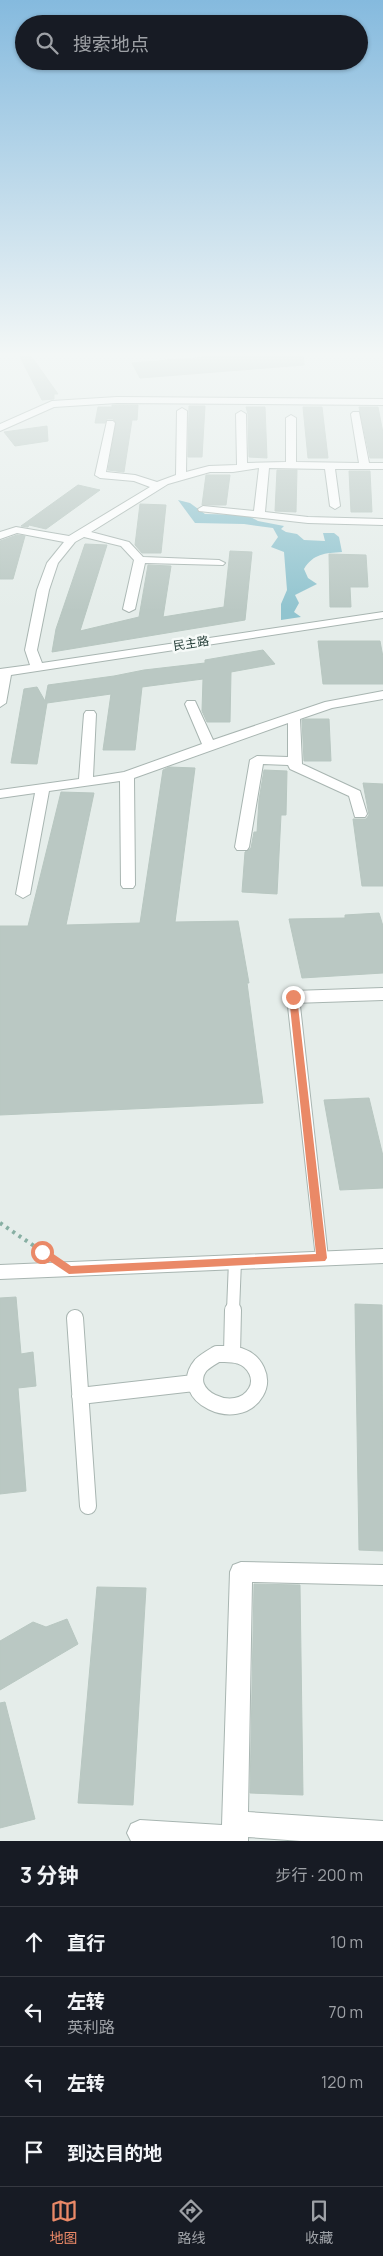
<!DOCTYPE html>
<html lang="zh">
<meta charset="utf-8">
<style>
body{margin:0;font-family:Manrope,"Noto Sans SC",sans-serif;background:#242831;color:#f1f3f6}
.stop{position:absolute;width:15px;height:15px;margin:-11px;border:4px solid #ea8967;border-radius:50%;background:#fff}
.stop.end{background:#ea8967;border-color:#fff;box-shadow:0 1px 5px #0008}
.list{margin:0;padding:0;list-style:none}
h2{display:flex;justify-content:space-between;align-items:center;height:65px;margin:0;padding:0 20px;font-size:21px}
h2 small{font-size:16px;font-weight:400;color:#9ea1a6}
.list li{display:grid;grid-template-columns:32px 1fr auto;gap:15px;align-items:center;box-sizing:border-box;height:70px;padding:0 20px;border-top:1px solid #363941}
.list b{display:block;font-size:19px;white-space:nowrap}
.list p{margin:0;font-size:16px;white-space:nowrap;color:#9ea1a6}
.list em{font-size:16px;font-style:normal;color:#9ea1a6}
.icon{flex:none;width:28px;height:28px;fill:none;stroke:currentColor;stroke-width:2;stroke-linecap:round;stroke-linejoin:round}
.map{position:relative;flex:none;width:383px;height:1841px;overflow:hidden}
.search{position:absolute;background:#171b24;box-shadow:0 1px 4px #0004;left:15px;right:15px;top:15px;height:55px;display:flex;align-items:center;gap:12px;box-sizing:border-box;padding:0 18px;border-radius:28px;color:#9ea1a6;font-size:19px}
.sheet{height:345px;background:#171b24}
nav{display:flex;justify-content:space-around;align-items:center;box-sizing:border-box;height:70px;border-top:1px solid #363941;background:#171b24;font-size:14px;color:#9ea1a6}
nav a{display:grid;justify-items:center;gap:2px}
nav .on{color:#ea8967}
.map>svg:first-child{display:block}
.water{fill:#91c4cf}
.building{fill:#bac8c3;stroke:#b8c7c1}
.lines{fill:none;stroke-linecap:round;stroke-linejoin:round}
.service-far1-casing{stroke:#a8b5b1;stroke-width:14}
.service-casing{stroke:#a8b5b1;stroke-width:18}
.minor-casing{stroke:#a8b5b1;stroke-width:2}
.tertiary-casing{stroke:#a8b5b1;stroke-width:2}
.path{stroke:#87afa3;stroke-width:4;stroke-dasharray:3 4.5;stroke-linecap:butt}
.service-far1{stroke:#fff;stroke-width:12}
.service{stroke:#fff;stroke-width:16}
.minor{fill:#fff;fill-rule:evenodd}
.tertiary{fill:#fff;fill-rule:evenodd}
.route{fill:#ea8967}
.labels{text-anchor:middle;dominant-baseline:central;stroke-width:5;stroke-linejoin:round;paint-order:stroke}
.far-street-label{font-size:12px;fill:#253e38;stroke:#f6faf8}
</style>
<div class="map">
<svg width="383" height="1841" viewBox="0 0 383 1841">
<rect width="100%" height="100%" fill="#e5edea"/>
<path class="water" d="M178,500L190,503L205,514L247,515L258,521L284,526L281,529L286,532L297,534L304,540L325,541L323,533H334L339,537L342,552C325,553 313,554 304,569L308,578L317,584L295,595L299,603L294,612L301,617L281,620V604L287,590L284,552L271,547L278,537L273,528L244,524L195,523Z"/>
<path class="building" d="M18,353H29L58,394H54V399L42,400Z
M255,353H303L304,365L140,378L132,363Z
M112,405H138L137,420H132L124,472L108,470L116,422L113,419H107L105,423H95L98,407H112Z
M189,406H205L202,457H188Z
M246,407H265L267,458L249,457L248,414Z
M303,407H322L328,458H308Z
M359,407H378L383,433V458H370Z
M47,426L48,441L15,446L4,432Z
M277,470H297L296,512L275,511Z
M349,471H370L372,512H351Z
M206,475H230L226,505H202Z
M78,485L100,490L46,529L29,525L28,527L21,526Z
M140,504L166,505L161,553H142L135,545Z
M17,535L25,536L13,579H0V541Z
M85,544L107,545L80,631L139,617L148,565L171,566L163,617L224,607L230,551L252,552L245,620L52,652L56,629Z
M329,554L366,555L368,587H350L351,607H330Z
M318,641H380L383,657V684H323Z
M263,650L275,664L231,672L230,722H207L202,711L203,679L142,687L135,750H103L111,694L47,703L37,764L11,763L24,689L37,687L45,701L48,685L114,676L144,670L205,663V660Z
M306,719H329L331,761H304L302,720Z
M169,767L195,768L175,922L238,921L249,983H247L263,1103L0,1115V926H28L61,792L94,793L66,925L140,923L163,770Z
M264,770L287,771L286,815H281L277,894L242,892L245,852L251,848L254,832H257L259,800Z
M363,783L383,784V886H362L353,819H366L369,815Z
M379,913L383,926V973L302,978L289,919L345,918V915Z
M369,1098L383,1156V1188L340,1190L324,1100Z
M16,1297L21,1354L33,1352L36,1386L18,1388L26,1491L0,1494V1298Z
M355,1304L382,1305L383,1551L359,1550Z
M254,1584L300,1585L303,1795L250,1793Z
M97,1587L146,1588L133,1805L78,1803Z
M67,1619L78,1644L0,1690V1641L33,1622L46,1627Z
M5,1702L35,1819L0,1828V1703Z"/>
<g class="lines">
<defs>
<path id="service-far1" d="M322,1258L293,997L383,994
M233,1311L235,1261"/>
<path id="service" d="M75,1318L88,1506
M217,1354C225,1354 232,1353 240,1356C255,1361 264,1378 256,1392C237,1425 176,1395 201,1365C205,1361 212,1357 217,1354Z
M232,1354L233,1310
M80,1396L194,1383"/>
<path id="minor" d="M117,397L383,399V405L117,403L54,407L0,431V424L52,401Z
M182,408L187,411L186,472L209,466L237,465L236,414L241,411L246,414L247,463L286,462V418L291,415L296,418V462L359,463L351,414L353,412H359L369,463H383V469H335L340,506L335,509L330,506L325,469L269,468L265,512L308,517L383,519V525L308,523L199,511L198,509L203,506L254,511L259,468L233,472H210L168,484L91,532L129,542L143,557L219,560L225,563L223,565L145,563L135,609L129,612L123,609L134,560L121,546L84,537L75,542L58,563L49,590L37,650L42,663L383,612V618L11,675L6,703L0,707V669L30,665L25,650L37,590L47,563L64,542L17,533L0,539V532L16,527L69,536L150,487L134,481L100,478L95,475L107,421H113L115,423L106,472L135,475L157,482L176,475L177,411Z
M383,691V699L332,708L300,719L302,764L360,791L367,814L365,817H355L349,796L290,769L288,765L263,764L249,847L247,850H237L235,847L250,760L257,756L288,757V723L134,778L135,885L133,888H123L121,885L120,781L49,791L30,894L23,898L16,894L35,793L0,798V790L79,779L84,714L86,711H94L96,714L93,777L124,772L202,744L185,704L187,701H195L213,740L325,702Z
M241,1562L383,1565V1585L252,1582L248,1812L383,1821V1841H301L248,1837V1841H131L127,1833L131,1824L140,1820L222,1825L230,1572L233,1565Z"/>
<path id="tertiary" d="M383,1249V1263L0,1279V1265Z"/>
</defs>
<use href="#service-far1" class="service-far1-casing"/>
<use href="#service" class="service-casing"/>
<use href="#minor" class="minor-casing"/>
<use href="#tertiary" class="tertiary-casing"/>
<path class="path" d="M0,1223L46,1254"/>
<use href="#service-far1" class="service-far1"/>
<use href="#service" class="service"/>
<use href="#minor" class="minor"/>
<use href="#tertiary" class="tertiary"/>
</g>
<linearGradient id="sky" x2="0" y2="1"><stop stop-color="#85bade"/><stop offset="0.58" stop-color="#f3f7f6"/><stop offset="1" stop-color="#f3f7f6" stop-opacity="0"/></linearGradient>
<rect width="383" height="611" fill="url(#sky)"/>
<path class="route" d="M293,994L297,997L327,1258L325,1261L69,1274L39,1254V1249H46L71,1266L316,1254L289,997Z"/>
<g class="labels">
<g class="far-street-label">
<text transform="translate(191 643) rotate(-9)">民主路</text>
</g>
</g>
</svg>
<div class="stop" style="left:42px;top:1252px"></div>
<div class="stop end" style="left:293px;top:997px"></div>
<div class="search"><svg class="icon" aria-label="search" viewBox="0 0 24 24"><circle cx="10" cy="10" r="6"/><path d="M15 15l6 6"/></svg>搜索地点</div>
</div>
<section class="sheet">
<h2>3 分钟<small>步行 · 200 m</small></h2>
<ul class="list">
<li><svg class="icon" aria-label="ahead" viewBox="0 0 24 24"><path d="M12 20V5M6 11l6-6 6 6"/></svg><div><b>直行</b></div><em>10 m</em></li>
<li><svg class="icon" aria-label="left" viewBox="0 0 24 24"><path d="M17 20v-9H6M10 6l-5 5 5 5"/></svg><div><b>左转</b><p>英利路</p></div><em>70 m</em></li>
<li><svg class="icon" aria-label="left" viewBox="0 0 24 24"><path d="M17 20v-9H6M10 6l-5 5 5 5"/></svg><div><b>左转</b></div><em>120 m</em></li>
<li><svg class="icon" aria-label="arrive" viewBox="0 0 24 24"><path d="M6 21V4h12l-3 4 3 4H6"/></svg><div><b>到达目的地</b></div></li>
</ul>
</section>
<nav>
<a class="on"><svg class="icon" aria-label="map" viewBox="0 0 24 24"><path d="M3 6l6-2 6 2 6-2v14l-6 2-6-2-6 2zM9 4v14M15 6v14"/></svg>地图</a>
<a><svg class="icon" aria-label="directions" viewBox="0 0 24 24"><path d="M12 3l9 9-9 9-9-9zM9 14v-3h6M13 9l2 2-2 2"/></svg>路线</a>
<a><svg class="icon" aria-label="saved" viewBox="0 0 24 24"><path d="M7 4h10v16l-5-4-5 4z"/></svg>收藏</a>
</nav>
